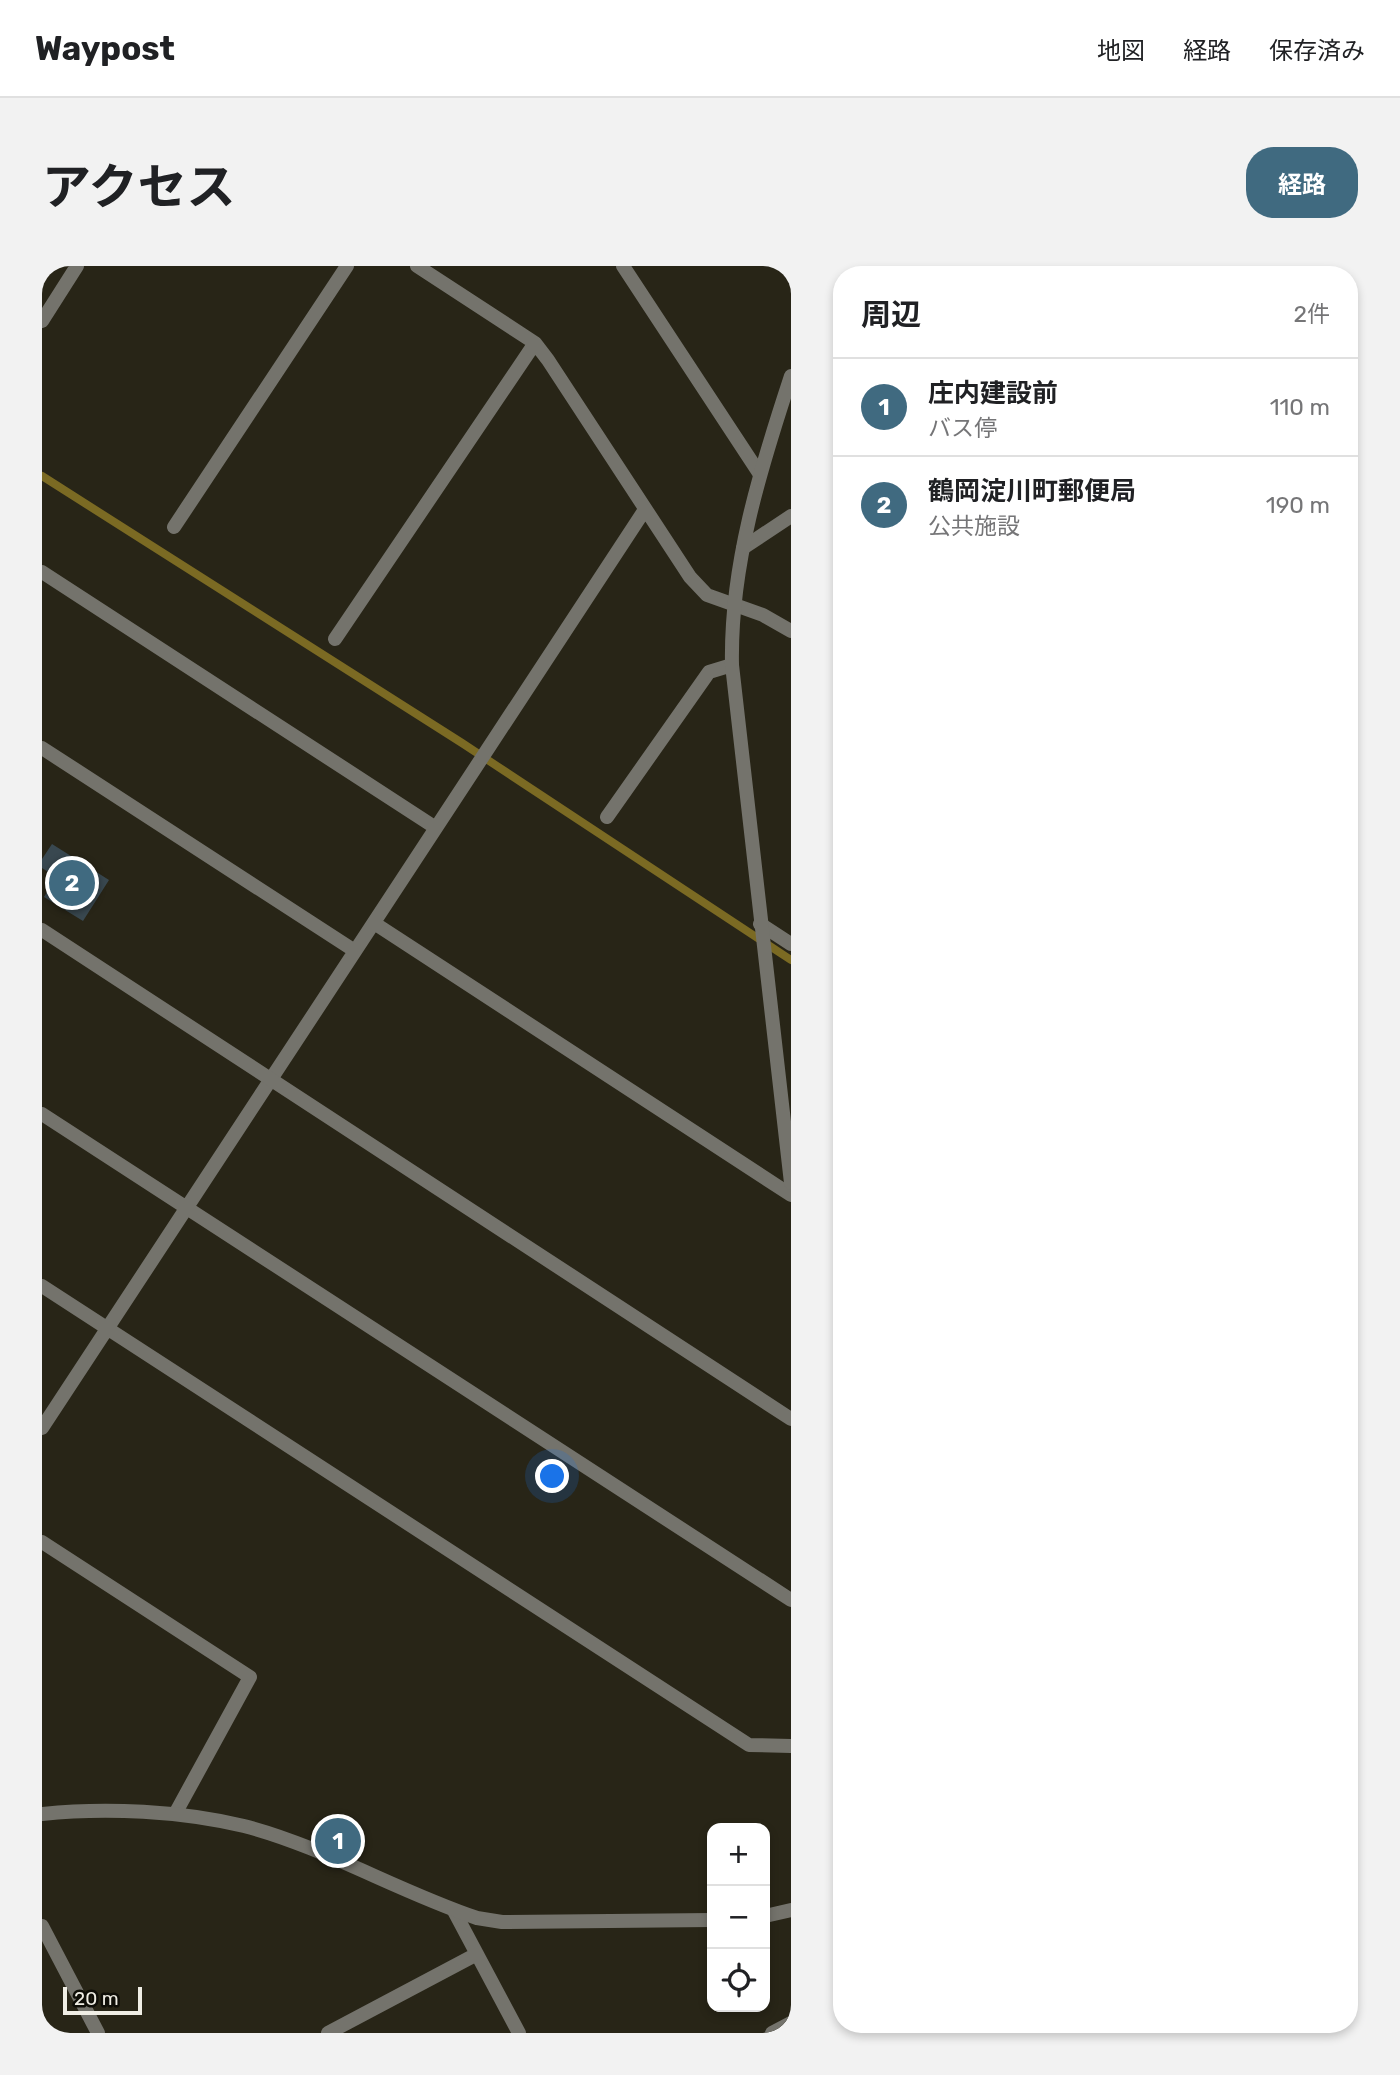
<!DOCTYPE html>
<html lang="ja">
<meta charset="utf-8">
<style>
body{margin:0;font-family:Rubik,"Noto Sans JP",sans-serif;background:#f2f2f2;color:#202124}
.controls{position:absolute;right:21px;bottom:21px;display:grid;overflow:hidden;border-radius:14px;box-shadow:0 4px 10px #0003}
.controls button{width:63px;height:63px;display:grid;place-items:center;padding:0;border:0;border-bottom:2px solid #e0e0e0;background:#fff;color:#202124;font:35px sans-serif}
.scale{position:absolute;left:21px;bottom:18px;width:79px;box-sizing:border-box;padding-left:7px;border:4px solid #f0eee5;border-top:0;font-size:19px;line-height:24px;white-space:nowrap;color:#f0eee5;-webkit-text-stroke:5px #0f0e08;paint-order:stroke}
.you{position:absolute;left:511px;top:1211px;width:24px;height:24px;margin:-18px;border:5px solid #fff;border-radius:50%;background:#1a73e8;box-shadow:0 0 0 10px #1a73e833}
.badge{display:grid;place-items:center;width:46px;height:46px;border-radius:50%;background:#406a80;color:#fff;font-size:23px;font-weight:700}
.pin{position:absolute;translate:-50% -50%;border:4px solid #fff;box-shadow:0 2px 7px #0006}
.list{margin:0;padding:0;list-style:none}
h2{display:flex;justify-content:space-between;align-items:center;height:91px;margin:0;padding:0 28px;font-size:30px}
h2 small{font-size:23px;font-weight:400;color:#757577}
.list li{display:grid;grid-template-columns:46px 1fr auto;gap:21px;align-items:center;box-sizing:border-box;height:98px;padding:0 28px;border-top:2px solid #e0e0e0}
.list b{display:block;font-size:26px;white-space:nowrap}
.list p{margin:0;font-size:23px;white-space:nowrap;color:#757577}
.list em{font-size:23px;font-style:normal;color:#757577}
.icon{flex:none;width:38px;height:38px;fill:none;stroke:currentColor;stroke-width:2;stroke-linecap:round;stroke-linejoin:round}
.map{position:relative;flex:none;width:749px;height:1767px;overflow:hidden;border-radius:28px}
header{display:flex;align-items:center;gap:42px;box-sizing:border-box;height:98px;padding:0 35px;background:#fff;border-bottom:2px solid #e0e0e0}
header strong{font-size:33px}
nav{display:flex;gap:38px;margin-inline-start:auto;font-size:24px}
.intro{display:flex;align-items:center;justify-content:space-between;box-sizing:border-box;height:168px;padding:0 42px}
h1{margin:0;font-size:49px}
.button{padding:18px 32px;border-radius:28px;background:#406a80;color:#fff;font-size:24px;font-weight:700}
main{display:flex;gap:42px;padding:0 42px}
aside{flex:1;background:#fff;border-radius:28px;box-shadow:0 4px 10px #0003}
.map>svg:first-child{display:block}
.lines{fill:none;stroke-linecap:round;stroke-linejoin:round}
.stream{stroke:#7b6a23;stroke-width:8}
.building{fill:#394850}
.minor{stroke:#74736c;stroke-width:14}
.tertiary{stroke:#74736c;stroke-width:14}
</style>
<header>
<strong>Waypost</strong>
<nav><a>地図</a><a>経路</a><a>保存済み</a></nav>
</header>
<div class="intro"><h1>アクセス</h1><a class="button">経路</a></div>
<main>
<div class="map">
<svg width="749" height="1767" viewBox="0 0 749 1767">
<rect width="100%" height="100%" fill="#282517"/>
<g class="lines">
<path class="stream" d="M0,210L420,477L749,694"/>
</g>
<path class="building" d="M10,578L67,614L41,655L2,631L14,611L0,602V593Z"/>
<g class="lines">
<path class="minor" d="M375,0L493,77L506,94L648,311L665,329L721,349L749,365
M581,0L717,207
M0,55L35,0
M132,261L305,0
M701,282L749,250
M0,306L394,562
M293,373L493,77
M0,482L313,685
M565,551L667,406L690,399
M332,657L749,929
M718,658L749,678
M0,848L749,1334
M0,1020L707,1479L749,1480
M0,1162L602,245
M0,1276L208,1411L133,1548
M412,1645L477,1767
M0,1660L56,1767
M286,1767L435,1688
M730,1767L749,1757"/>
<path class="tertiary" d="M749,110C718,204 688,300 690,399L749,917
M0,664L749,1153
M0,1548C64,1541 139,1545 202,1560C280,1580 357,1626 435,1652L460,1656L670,1654
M723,1650L749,1644"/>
</g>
</svg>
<div class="controls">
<button>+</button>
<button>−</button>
<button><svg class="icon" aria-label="locate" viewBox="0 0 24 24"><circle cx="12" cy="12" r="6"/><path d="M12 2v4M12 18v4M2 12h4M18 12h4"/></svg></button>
</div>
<div class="scale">20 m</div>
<div class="you"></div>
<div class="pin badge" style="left:296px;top:1575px">1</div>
<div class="pin badge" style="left:30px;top:617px">2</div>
</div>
<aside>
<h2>周辺<small>2件</small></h2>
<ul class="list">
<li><span class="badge">1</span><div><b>庄内建設前</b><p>バス停</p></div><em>110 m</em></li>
<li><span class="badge">2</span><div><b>鶴岡淀川町郵便局</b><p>公共施設</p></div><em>190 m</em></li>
</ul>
</aside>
</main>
